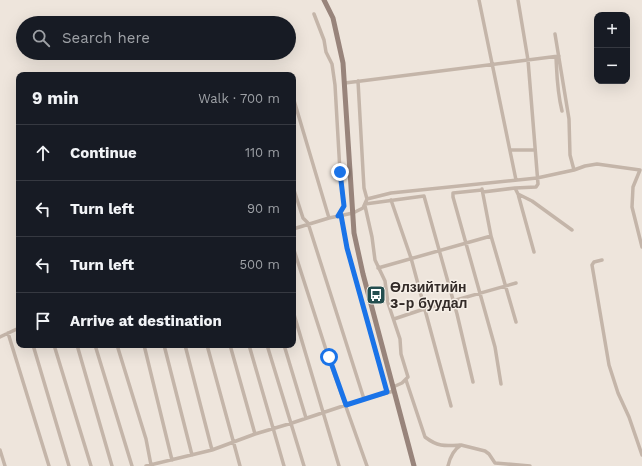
<!DOCTYPE html>
<meta charset="utf-8">
<style>
body{margin:0;font-family:"Work Sans",sans-serif;background:#242831;color:#f1f3f6}
.controls{position:absolute;right:12px;top:12px;display:grid;overflow:hidden;border-radius:8px;box-shadow:0 4px 16px #0002}
.controls button{width:36px;height:36px;display:grid;place-items:center;padding:0;border:0;border-bottom:1px solid #363941;background:#171b24;color:#f1f3f6;font:20px sans-serif}
.stop{position:absolute;width:12px;height:12px;margin:-9px;border:3px solid #1a73e8;border-radius:50%;background:#fff}
.stop.end{background:#1a73e8;border-color:#fff;box-shadow:0 1px 4px #0008}
.list{margin:0;padding:0;list-style:none}
h2{display:flex;justify-content:space-between;align-items:center;height:52px;margin:0;padding:0 16px;font-size:17px}
h2 small{font-size:13px;font-weight:400;color:#9ea1a6}
.list li{display:grid;grid-template-columns:26px 1fr auto;gap:12px;align-items:center;box-sizing:border-box;height:56px;padding:0 16px;border-top:1px solid #363941}
.list b{display:block;font-size:15px;white-space:nowrap}
.list em{font-size:13px;font-style:normal;color:#9ea1a6}
.icon{flex:none;width:22px;height:22px;fill:none;stroke:currentColor;stroke-width:2;stroke-linecap:round;stroke-linejoin:round}
.map{position:relative;flex:none;width:642px;height:466px;overflow:hidden}
.search{position:absolute;background:#171b24;box-shadow:0 4px 16px #0002;left:16px;top:16px;width:280px;height:44px;display:flex;align-items:center;gap:10px;box-sizing:border-box;padding:0 14px;border-radius:22px;color:#9ea1a6;font-size:15px}
.panel{position:absolute;background:#171b24;box-shadow:0 4px 16px #0002;left:16px;top:72px;width:280px;height:276px;border-radius:8px}
.map>svg:first-child{display:block}
.lines{fill:none;stroke-linecap:round;stroke-linejoin:round}
.minor{stroke:#c4b5a9;stroke-width:3.5}
.secondary{stroke:#98847b;stroke-width:5}
.route{stroke:#1a73e8;stroke-width:5}
.labels{text-anchor:middle;dominant-baseline:central;stroke-width:3;stroke-linejoin:round;paint-order:stroke}
.poi-label{font-size:14px;font-weight:bold;fill:#332b28;stroke:#f6efe7;text-anchor:start}
</style>
<div class="map">
<svg width="642" height="466" viewBox="0 0 642 466">
<rect width="100%" height="100%" fill="#eee5dc"/>
<g class="lines">
<path class="minor" d="M479,0L516,180
M314,14L324,40L326,52L332,64L335,85L340,172L343,194L344,206L338,216
M555,34L569,119L570,155L574,170
M556,57C557,77 557,91 562,111
M358,81L363,171L364,188L367,199
M345,83L559,56
M293,97L329,218
M510,150H535
M293,187L303,218L308,223L364,399
M515,188L536,187L538,184L528,60L518,0
M482,189L491,236L516,322
M482,190L453,193V197L495,347L501,384
M483,192L515,188L518,194L534,252
M518,194L532,201L572,230
M391,200L411,258L451,406
M365,204L424,196L457,314L473,382
M365,206L372,237L375,260L385,281L388,303L400,339L401,354L408,377L402,383L393,387
M341,215L347,248L387,392
M293,229L329,218L353,213L363,208L367,199L391,193L537,178L574,170L585,166L597,164L640,170L633,187L632,207L642,247
M293,247L329,359L367,466
M602,260L594,262L592,265L609,365L618,393L629,417L642,455
M378,268L491,236
M293,311L339,466
M394,319L424,309L516,283
M8,333L49,466
M0,337L19,328
M33,345L69,466
M54,345L91,466
M77,345L112,466
M95,345L132,466
M117,345L146,439L151,465
M144,345L172,460
M164,345L192,455
M185,345L212,450
M207,345L240,466
M230,345L255,434
M249,345L284,466
M267,345L304,466
M284,345L306,418
M406,380L425,437C438,447 445,446 460,445
M0,450L5,466
M146,466L212,450L255,434L292,423L364,399L394,391
M448,466C450,457 453,450 461,445L485,451L489,454L495,463L530,466"/>
<path class="secondary" d="M324,0L333,18L343,63L354,233L363,274L414,466"/>
</g>
<g class="lines">
<path class="route" d="M329,357L346,405L387,392L347,248L341,215L338,216L344,206L340,172"/>
</g>
<defs>
<symbol id="bus-square" viewBox="-11 -11 22 22"><rect x="-9" y="-9" width="18" height="18" rx="4" fill="#234d4e" stroke="#f6efe7"/><path d="M-5-6H5V4H4V6H2V4H-2V6H-4V4H-5ZM-3.5-4V0h7V-4ZM-3.5 1.2v1.5H-2V1.2ZM2 1.2v1.5H3.5V1.2Z" fill="#fff"/></symbol>
</defs>
<g fill-rule="evenodd">
<use href="#bus-square" x="365" y="284" width="22" height="22"/>
</g>
<g class="labels">
<g class="poi-label">
<text x="390" y="287">Өлзийтийн<tspan x="390" dy="16">3-р буудал</tspan></text>
</g>
</g>
</svg>
<div class="controls">
<button>+</button>
<button>−</button>
</div>
<div class="stop" style="left:329px;top:357px"></div>
<div class="stop end" style="left:340px;top:172px"></div>
<div class="search"><svg class="icon" aria-label="search" viewBox="0 0 24 24"><circle cx="10" cy="10" r="6"/><path d="M15 15l6 6"/></svg>Search here</div>
<section class="panel">
<h2>9 min<small>Walk · 700 m</small></h2>
<ul class="list">
<li><svg class="icon" aria-label="ahead" viewBox="0 0 24 24"><path d="M12 20V5M6 11l6-6 6 6"/></svg><div><b>Continue</b></div><em>110 m</em></li>
<li><svg class="icon" aria-label="left" viewBox="0 0 24 24"><path d="M17 20v-9H6M10 6l-5 5 5 5"/></svg><div><b>Turn left</b></div><em>90 m</em></li>
<li><svg class="icon" aria-label="left" viewBox="0 0 24 24"><path d="M17 20v-9H6M10 6l-5 5 5 5"/></svg><div><b>Turn left</b></div><em>500 m</em></li>
<li><svg class="icon" aria-label="arrive" viewBox="0 0 24 24"><path d="M6 21V4h12l-3 4 3 4H6"/></svg><div><b>Arrive at destination</b></div></li>
</ul>
</section>
</div>
